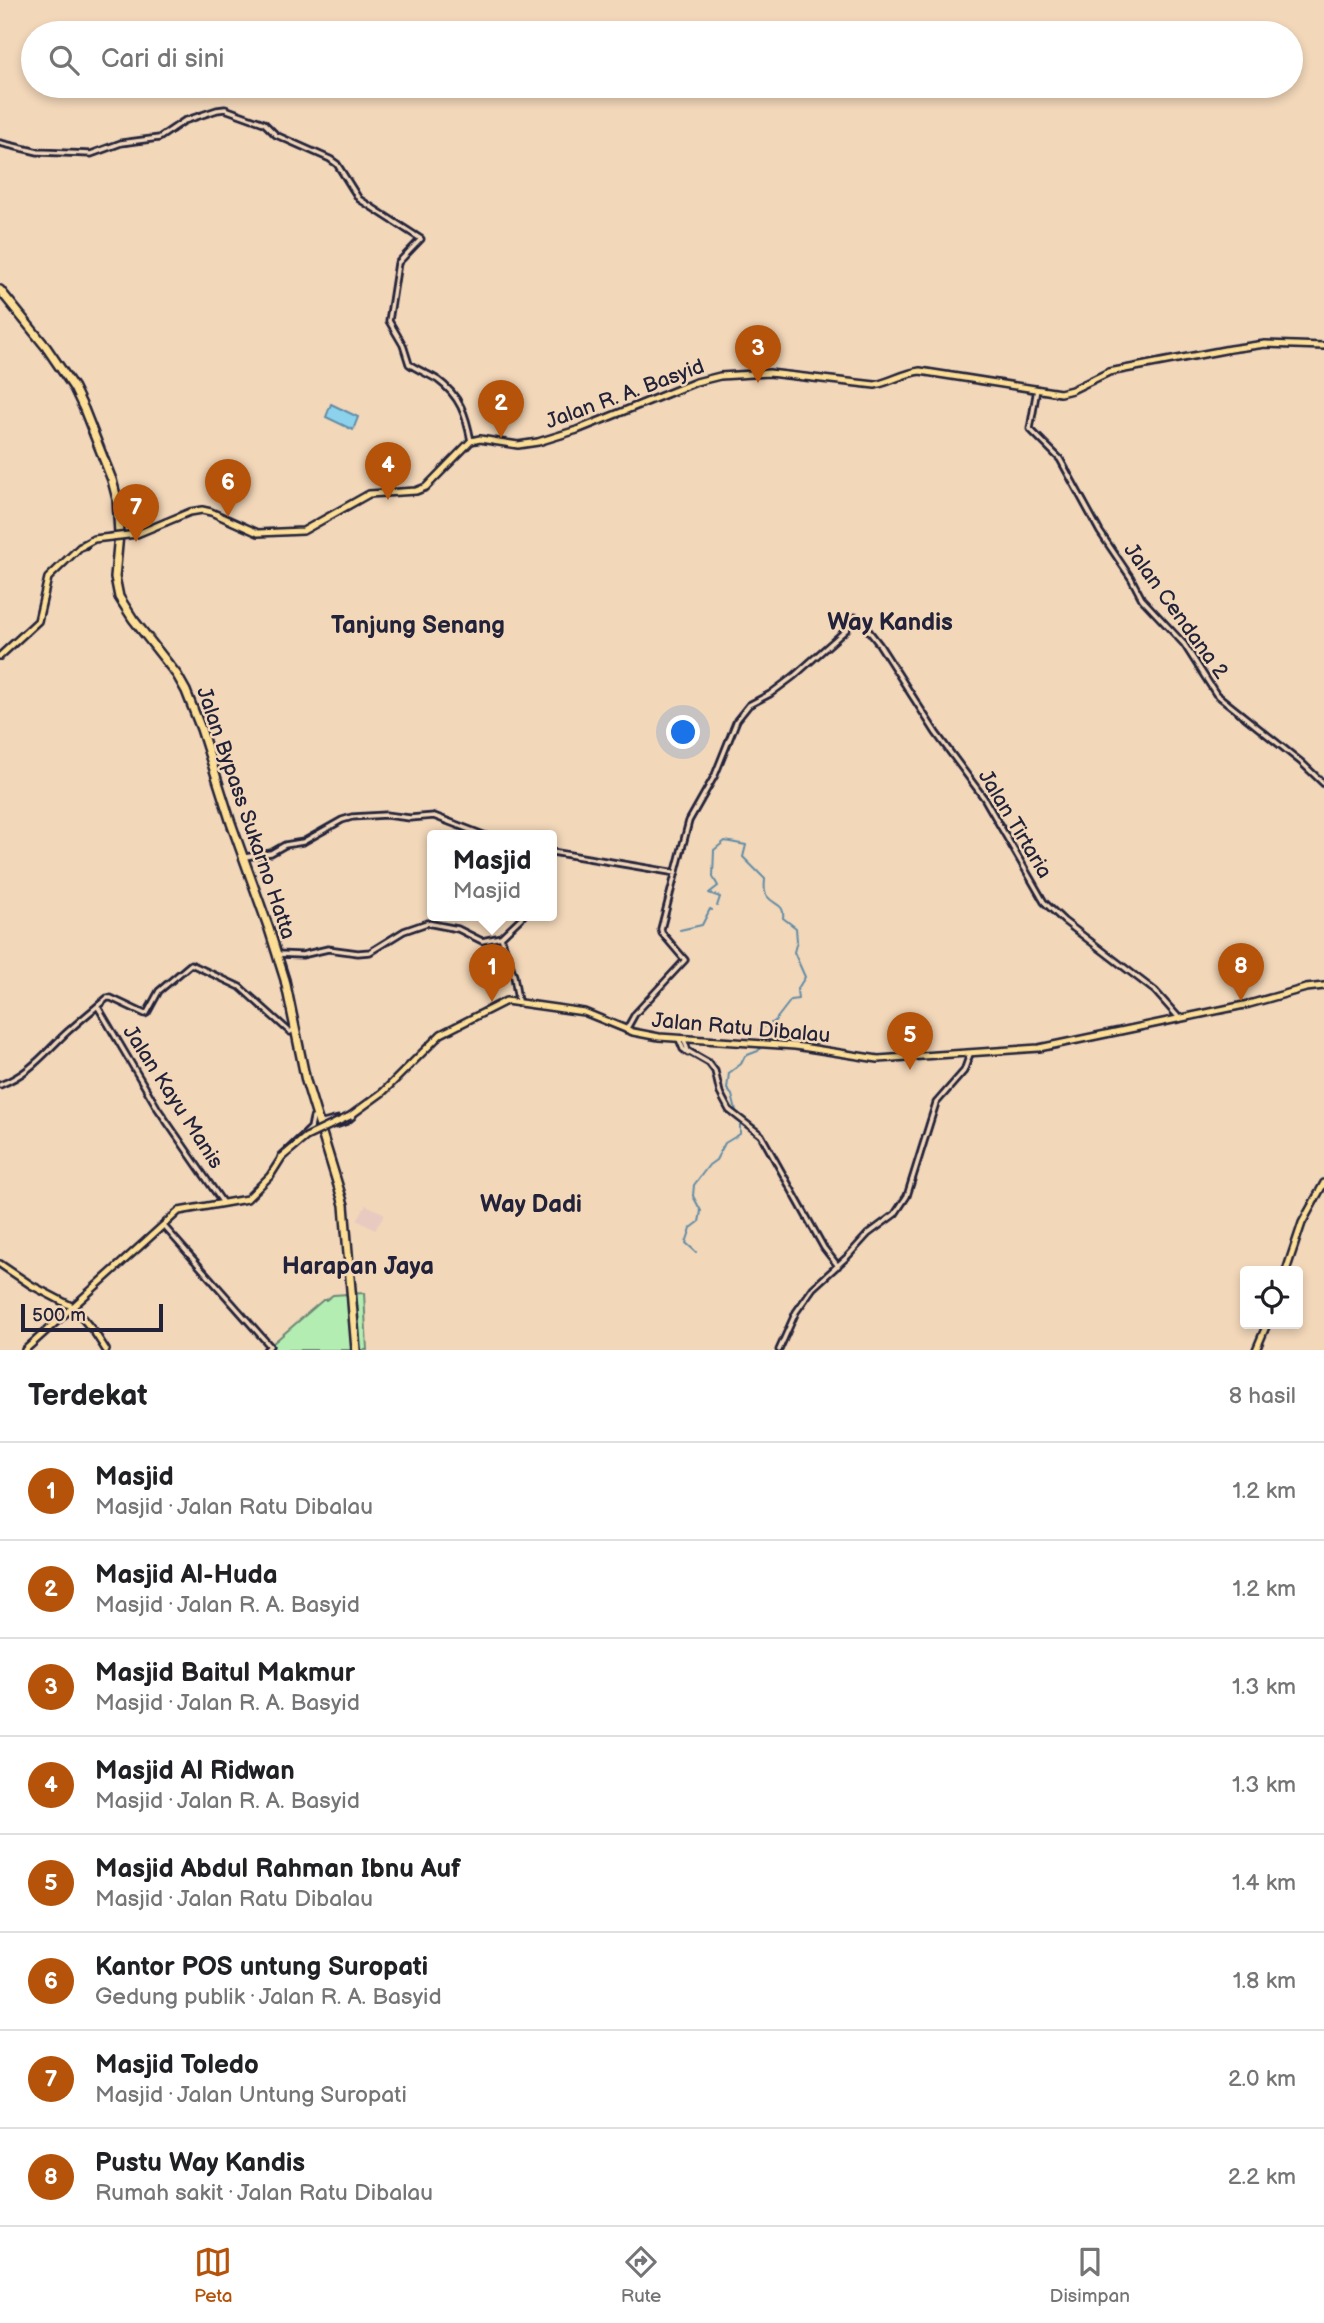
<!DOCTYPE html>
<html lang="id">
<meta charset="utf-8">
<style>
body{margin:0;font-family:"Balsamiq Sans",sans-serif;background:#f6f6f6;color:#202124}
.controls{position:absolute;right:21px;bottom:21px;display:grid;overflow:hidden;border-radius:7px;box-shadow:0 4px 10px #0003}
.controls button{width:63px;height:63px;display:grid;place-items:center;padding:0;border:0;border-bottom:2px solid #e0e0e0;background:#fff;color:#202124;font:35px sans-serif}
.scale{position:absolute;left:21px;bottom:18px;width:142px;box-sizing:border-box;padding-left:7px;border:4px solid #22223b;border-top:0;font-size:19px;line-height:24px;white-space:nowrap;color:#22223b;-webkit-text-stroke:5px #f2d7b9;paint-order:stroke}
.you{position:absolute;left:684px;top:733px;width:24px;height:24px;margin:-18px;border:5px solid #fff;border-radius:50%;background:#1a73e8;box-shadow:0 0 0 10px #1a73e833}
.badge{display:grid;place-items:center;width:46px;height:46px;border-radius:50%;background:#b45309;color:#fff;font-size:23px;font-weight:700}
.pin{position:absolute;translate:-50% -58px;filter:drop-shadow(0 2px 4px #0008)}
.pin::after{content:'';position:absolute;top:37px;width:24px;height:21px;background:inherit;clip-path:polygon(0 0,100% 0,50% 100%)}
.popup{position:absolute;left:427px;top:830px;width:130px;height:91px;box-sizing:border-box;display:grid;place-content:center;border-radius:7px;background:#fff;filter:drop-shadow(0 2px 5px #0005);font-size:23px;white-space:nowrap;color:#757577}
.popup b{font-size:26px;color:#202124}
.popup::after{content:'';position:absolute;left:50%;top:100%;margin-left:-14px;border:14px solid transparent;border-top-color:#fff}
.list{margin:0;padding:0;list-style:none}
h2{display:flex;justify-content:space-between;align-items:center;height:91px;margin:0;padding:0 28px;font-size:30px}
h2 small{font-size:23px;font-weight:400;color:#757577}
.list li{display:grid;grid-template-columns:46px 1fr auto;gap:21px;align-items:center;box-sizing:border-box;height:98px;padding:0 28px;border-top:2px solid #e0e0e0}
.list b{display:block;font-size:26px;white-space:nowrap}
.list p{margin:0;font-size:23px;white-space:nowrap;color:#757577}
.list em{font-size:23px;font-style:normal;color:#757577}
.icon{flex:none;width:38px;height:38px;fill:none;stroke:currentColor;stroke-width:2;stroke-linecap:round;stroke-linejoin:round}
.map{position:relative;flex:none;width:1324px;height:1350px;overflow:hidden}
.search{position:absolute;background:#fff;box-shadow:0 4px 10px #0003;left:21px;right:21px;top:21px;height:77px;display:flex;align-items:center;gap:18px;box-sizing:border-box;padding:0 24px;border-radius:38px;color:#757577;font-size:26px}
.sheet{height:875px;background:#fff}
nav{display:flex;justify-content:space-around;align-items:center;box-sizing:border-box;height:98px;border-top:2px solid #e0e0e0;background:#fff;font-size:19px;color:#757577}
nav a{display:grid;justify-items:center;gap:4px}
nav .on{color:#b45309}
.map>svg:first-child{display:block}
.built{fill:#e9cac1}
.green{fill:#b4edb1;stroke:#6b8876;stroke-width:2}
.water{fill:#8cd2ed;stroke:#628ca6;stroke-width:2}
.lines{fill:none;stroke-linecap:round;stroke-linejoin:round}
.stream{stroke:#628ca6;stroke-width:2}
.minor-casing{stroke:#22223b;stroke-width:9}
.major-casing{stroke:#22223b;stroke-width:10}
.highway-casing{stroke:#22223b;stroke-width:12}
.minor{stroke:#f2d7b9;stroke-width:3.5}
.major{stroke:#fdde96;stroke-width:5}
.highway{stroke:#fdde96;stroke-width:7}
.major-bridge-casing{stroke:#22223b;stroke-width:10;stroke-linecap:butt}
.major-bridge{stroke:#fdde96;stroke-width:5}
.labels{text-anchor:middle;dominant-baseline:central;stroke-width:5;stroke-linejoin:round;paint-order:stroke}
.street-label{font-size:21px;fill:#22223b;stroke:#f2d7b9}
.quarter-label{font-size:24px;font-weight:bold;fill:#22223b;stroke:#f2d7b9}
</style>
<div class="map">
<svg width="1324" height="1350" viewBox="0 0 1324 1350">
<rect width="100%" height="100%" fill="#f2d7b9"/>
<filter id="ink" filterUnits="userSpaceOnUse"><feTurbulence type="fractalNoise" baseFrequency=".0143" numOctaves="2"/><feDisplacementMap in="SourceGraphic" scale="14" xChannelSelector="R" yChannelSelector="G"/><feConvolveMatrix kernelMatrix="1 2 1 2 8 2 1 2 1" color-interpolation-filters="sRGB"/></filter>
<g filter="url(#ink)">
<path class="built" d="M366,1205L385,1214L375,1230L357,1220Z"/>
<path class="green" d="M364,1293L367,1350H265L323,1300H326L333,1295Z"/>
<path class="water" d="M331,404L358,417L353,430L326,417Z"/>
<g class="lines">
<path class="stream" d="M717,906L720,897L709,893L718,886L713,877L714,850L725,841L746,845L743,857L765,879C765,884 763,891 767,896C774,906 785,903 783,918L796,928L797,941L794,952L805,977L797,990L798,999L791,1000L774,1022L759,1029L763,1042
M680,930L702,925L710,909L712,910
M737,1115L732,1095L727,1089L729,1073L741,1064L745,1056L758,1051L761,1047
M696,1252L686,1243L691,1228L699,1222L701,1211L693,1196L694,1185L709,1165L716,1160L725,1143L740,1134V1122"/>
<defs>
<path id="minor" d="M0,143L38,152L91,154L121,143L159,138L184,121L217,110L225,109L264,123L276,135L330,159L337,164L359,199L421,239L398,263L389,321L403,345L409,364C418,370 428,374 438,380C460,396 466,415 471,441
M1037,389L1030,429L1060,459L1100,532L1131,578L1142,599L1184,644L1216,694L1301,762L1324,784
M552,852L676,873
M245,857L271,853L285,845L303,842L342,820L352,817L386,815L410,818L434,816L486,836
M501,937L514,976L518,1001
M277,954L302,955L328,949L358,953L370,952L404,931L427,923L458,929L482,941L501,937L523,916
M98,1007L158,1109L223,1203
M626,1030L635,1014L685,960L662,933L661,929L689,821L715,775L737,720L749,705L770,694L794,676L846,630L855,617L865,626L879,644L936,733L984,798L1044,902L1064,921L1155,991L1180,1019
M679,1039L683,1049L688,1053
M684,1039L688,1051L709,1063L715,1071L720,1093L729,1110L761,1135L824,1248L838,1266
M0,1085C29,1074 44,1054 65,1034C78,1022 93,1010 107,998H111L145,1014L147,1013L159,991L191,964L240,987L290,1032L293,1030
M319,1120L323,1123L338,1119
M336,1125L347,1121L353,1116
M281,1156L311,1128L313,1118
M163,1225L270,1346L266,1350
M779,1350L796,1312L813,1288L847,1257L868,1234L895,1214L907,1196L936,1103L964,1071L970,1054"/>
<path id="major" d="M166,522L190,512L202,510L211,512L258,533L303,531L369,494L416,491L426,487L471,441L480,439L518,445L538,442L577,430L696,382L720,376L769,373L875,385C891,382 904,373 920,371L1060,393L1072,390L1109,372L1230,349L1265,344L1324,346
M0,656L38,621L48,578L80,547L86,545
M350,1116L383,1092L441,1034L506,1001L584,1012L633,1032L659,1037L795,1046L878,1059L1039,1048L1249,1004L1306,988L1324,986
M0,1264L31,1285L73,1307L95,1333L106,1350
M1286,1271L1302,1223L1324,1183
M25,1350L179,1211L247,1199L270,1176L282,1157
M1256,1350L1267,1324"/>
<path id="highway" d="M0,290L46,347L74,388L84,409L112,480L117,499L119,534L115,577L119,597L133,619L177,675L186,691L201,729L231,823L269,929L285,980L306,1081L344,1205L356,1350"/>
</defs>
<use href="#minor" class="minor-casing"/>
<use href="#major" class="major-casing"/>
<use href="#highway" class="highway-casing"/>
<use href="#minor" class="minor"/>
<use href="#major" class="major"/>
<use href="#highway" class="highway"/>
<defs>
<path id="major-bridge" d="M83,545L94,539L137,534L166,522
M282,1157L306,1137L350,1116"/>
</defs>
<use href="#major-bridge" class="major-bridge-casing"/>
<use href="#major-bridge" class="major-bridge"/>
</g>
</g>
<g class="labels">
<g class="street-label">
<text transform="translate(625 394) rotate(-20)">Jalan R. A. Basyid</text>
<text transform="translate(1176 611) rotate(54)">Jalan Cendana 2</text>
<text transform="translate(246 813) rotate(71)">Jalan Bypass Sukarno Hatta</text>
<text transform="translate(1015 824) rotate(59)">Jalan Tirtaria</text>
<text transform="translate(741 1028) rotate(5)">Jalan Ratu Dibalau</text>
<text transform="translate(173 1097) rotate(57)">Jalan Kayu Manis</text>
</g>
<g class="quarter-label">
<text x="890" y="622">Way Kandis</text>
<text x="418" y="625">Tanjung Senang</text>
<text x="531" y="1204">Way Dadi</text>
<text x="358" y="1266">Harapan Jaya</text>
</g>
</g>
</svg>
<div class="controls">
<button><svg class="icon" aria-label="locate" viewBox="0 0 24 24"><circle cx="12" cy="12" r="6"/><path d="M12 2v4M12 18v4M2 12h4M18 12h4"/></svg></button>
</div>
<div class="scale">500 m</div>
<div class="you"></div>
<div class="pin badge" style="left:492px;top:1002px">1</div>
<div class="popup"><b>Masjid</b>Masjid</div>
<div class="pin badge" style="left:501px;top:438px">2</div>
<div class="pin badge" style="left:758px;top:383px">3</div>
<div class="pin badge" style="left:388px;top:500px">4</div>
<div class="pin badge" style="left:910px;top:1070px">5</div>
<div class="pin badge" style="left:228px;top:517px">6</div>
<div class="pin badge" style="left:136px;top:542px">7</div>
<div class="pin badge" style="left:1241px;top:1001px">8</div>
<div class="search"><svg class="icon" aria-label="search" viewBox="0 0 24 24"><circle cx="10" cy="10" r="6"/><path d="M15 15l6 6"/></svg>Cari di sini</div>
</div>
<section class="sheet">
<h2>Terdekat<small>8 hasil</small></h2>
<ul class="list">
<li><span class="badge">1</span><div><b>Masjid</b><p>Masjid · Jalan Ratu Dibalau</p></div><em>1.2 km</em></li>
<li><span class="badge">2</span><div><b>Masjid Al-Huda</b><p>Masjid · Jalan R. A. Basyid</p></div><em>1.2 km</em></li>
<li><span class="badge">3</span><div><b>Masjid Baitul Makmur</b><p>Masjid · Jalan R. A. Basyid</p></div><em>1.3 km</em></li>
<li><span class="badge">4</span><div><b>Masjid Al Ridwan</b><p>Masjid · Jalan R. A. Basyid</p></div><em>1.3 km</em></li>
<li><span class="badge">5</span><div><b>Masjid Abdul Rahman Ibnu Auf</b><p>Masjid · Jalan Ratu Dibalau</p></div><em>1.4 km</em></li>
<li><span class="badge">6</span><div><b>Kantor POS untung Suropati</b><p>Gedung publik · Jalan R. A. Basyid</p></div><em>1.8 km</em></li>
<li><span class="badge">7</span><div><b>Masjid Toledo</b><p>Masjid · Jalan Untung Suropati</p></div><em>2.0 km</em></li>
<li><span class="badge">8</span><div><b>Pustu Way Kandis</b><p>Rumah sakit · Jalan Ratu Dibalau</p></div><em>2.2 km</em></li>
</ul>
</section>
<nav>
<a class="on"><svg class="icon" aria-label="map" viewBox="0 0 24 24"><path d="M3 6l6-2 6 2 6-2v14l-6 2-6-2-6 2zM9 4v14M15 6v14"/></svg>Peta</a>
<a><svg class="icon" aria-label="directions" viewBox="0 0 24 24"><path d="M12 3l9 9-9 9-9-9zM9 14v-3h6M13 9l2 2-2 2"/></svg>Rute</a>
<a><svg class="icon" aria-label="saved" viewBox="0 0 24 24"><path d="M7 4h10v16l-5-4-5 4z"/></svg>Disimpan</a>
</nav>
